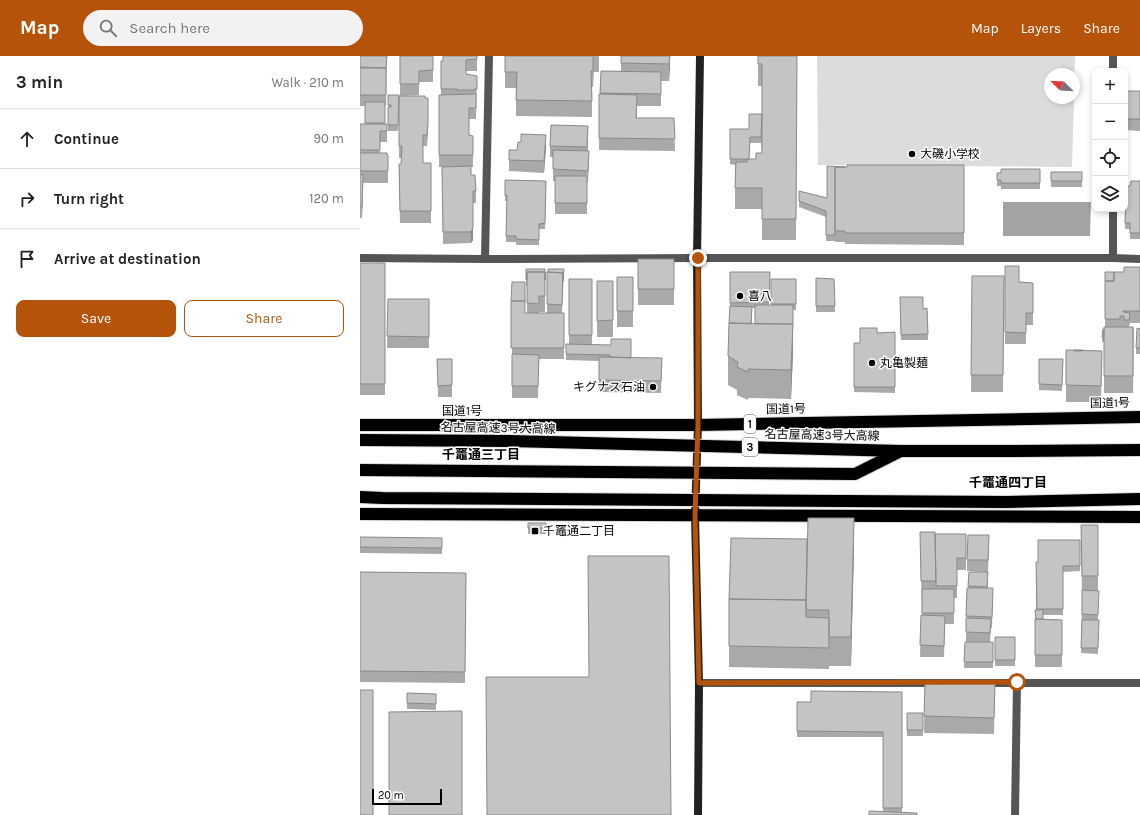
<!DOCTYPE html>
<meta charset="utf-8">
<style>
body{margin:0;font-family:Karla,"Noto Sans JP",sans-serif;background:#f2f2f2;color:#202124}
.controls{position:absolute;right:12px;top:12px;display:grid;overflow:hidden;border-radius:8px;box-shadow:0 2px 6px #0003}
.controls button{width:36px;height:36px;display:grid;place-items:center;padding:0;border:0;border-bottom:1px solid #e0e0e0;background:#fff;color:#202124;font:20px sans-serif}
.compass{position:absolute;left:684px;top:12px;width:36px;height:36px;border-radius:50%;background:#fff;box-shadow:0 2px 6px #0003;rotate:294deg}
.scale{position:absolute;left:12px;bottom:10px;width:70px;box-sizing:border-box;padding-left:4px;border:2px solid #000;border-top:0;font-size:11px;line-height:14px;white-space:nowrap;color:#000;-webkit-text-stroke:3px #fff;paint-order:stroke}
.stop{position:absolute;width:12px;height:12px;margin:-9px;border:3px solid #b45309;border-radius:50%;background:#fff}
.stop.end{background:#b45309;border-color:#fff;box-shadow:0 1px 4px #0008}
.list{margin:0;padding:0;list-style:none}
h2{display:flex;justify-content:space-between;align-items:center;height:52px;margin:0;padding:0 16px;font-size:17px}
h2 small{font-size:13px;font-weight:400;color:#757577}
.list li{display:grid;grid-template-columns:26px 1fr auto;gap:12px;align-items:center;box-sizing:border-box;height:60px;padding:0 16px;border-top:1px solid #e0e0e0}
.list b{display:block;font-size:15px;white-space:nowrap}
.list em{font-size:13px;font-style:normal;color:#757577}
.actions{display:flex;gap:8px;padding:12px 16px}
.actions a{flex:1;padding:9px 0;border:1px solid #b45309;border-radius:8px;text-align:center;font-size:14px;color:#b45309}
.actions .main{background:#b45309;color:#fff}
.icon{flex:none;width:22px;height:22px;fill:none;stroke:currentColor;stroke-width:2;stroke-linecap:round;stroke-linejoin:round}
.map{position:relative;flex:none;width:780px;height:759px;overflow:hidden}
header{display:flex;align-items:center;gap:24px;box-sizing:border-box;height:56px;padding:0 20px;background:#b45309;color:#fff}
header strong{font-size:19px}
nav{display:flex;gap:22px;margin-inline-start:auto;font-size:14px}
.search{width:280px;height:36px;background:#f2f2f2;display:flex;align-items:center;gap:10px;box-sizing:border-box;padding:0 14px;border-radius:22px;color:#757577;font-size:15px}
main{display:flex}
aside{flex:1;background:#fff}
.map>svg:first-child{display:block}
.green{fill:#dcdcdc}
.water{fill:#a3a3a3}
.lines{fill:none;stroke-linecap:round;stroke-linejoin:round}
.highway-casing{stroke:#dbdbdb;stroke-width:14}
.street{stroke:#555;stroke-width:8}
.secondary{stroke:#222;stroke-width:8}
.highway{stroke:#000;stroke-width:12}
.highway-bridge-casing{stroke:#dbdbdb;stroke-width:14;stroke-linecap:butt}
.highway-bridge{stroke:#000;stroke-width:12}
.wall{fill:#a9a9a9;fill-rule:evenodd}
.shaded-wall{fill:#898989}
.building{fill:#c4c4c4;stroke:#898989}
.route{stroke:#b45309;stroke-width:5}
.poi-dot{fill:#000;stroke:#fff;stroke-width:1.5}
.labels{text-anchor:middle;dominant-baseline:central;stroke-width:3;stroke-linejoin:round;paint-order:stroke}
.shield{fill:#fff;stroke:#4c4c4c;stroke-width:1}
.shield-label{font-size:11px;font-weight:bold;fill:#000}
.poi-label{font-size:12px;fill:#000;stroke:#fff;text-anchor:start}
.street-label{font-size:12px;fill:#000;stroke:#fff}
.neighbourhood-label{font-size:13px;font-weight:bold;fill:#000;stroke:#fff}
</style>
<header>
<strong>Map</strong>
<div class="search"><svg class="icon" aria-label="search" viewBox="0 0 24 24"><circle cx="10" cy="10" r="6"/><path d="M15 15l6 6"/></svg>Search here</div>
<nav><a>Map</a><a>Layers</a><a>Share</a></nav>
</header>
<main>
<aside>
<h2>3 min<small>Walk · 210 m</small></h2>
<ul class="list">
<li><svg class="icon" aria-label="ahead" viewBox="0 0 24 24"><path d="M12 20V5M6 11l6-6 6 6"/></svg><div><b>Continue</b></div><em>90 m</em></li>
<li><svg class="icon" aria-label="right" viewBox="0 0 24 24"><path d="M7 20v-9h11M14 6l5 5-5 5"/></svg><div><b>Turn right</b></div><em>120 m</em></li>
<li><svg class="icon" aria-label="arrive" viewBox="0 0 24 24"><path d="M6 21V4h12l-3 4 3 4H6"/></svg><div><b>Arrive at destination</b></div></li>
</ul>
<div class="actions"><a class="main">Save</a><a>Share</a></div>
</aside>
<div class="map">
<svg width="780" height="759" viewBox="0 0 780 759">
<rect width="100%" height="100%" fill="#fff"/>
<path class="green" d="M457,0H715L714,27V18H690V42H714L712,111L458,109Z"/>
<path class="water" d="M643,146H731L730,180H643Z"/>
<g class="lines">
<defs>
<path id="highway" d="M0,369H338L780,361
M0,458L780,461"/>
</defs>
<use href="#highway" class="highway-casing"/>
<path class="street" d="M753,15V0
M0,202L125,203L337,202H753L780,203
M753,202V153
M125,203L129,0
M339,627H780
M655,759L657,626"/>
<path class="secondary" d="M338,759L339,627L335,460L338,369L337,202L340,0"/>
<use href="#highway" class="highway"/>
<defs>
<path id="highway-bridge" d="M0,384L150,385L542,395H656L780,394
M0,414L495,418L539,396
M0,441L22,442L646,446L780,443"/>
</defs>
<use href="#highway-bridge" class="highway-bridge-casing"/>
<use href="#highway-bridge" class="highway-bridge"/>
</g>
<path class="wall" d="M0,0H27L26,50H25V68H27V86H20V97L28,99V127H3L2,162H0V68H5V50H0Z
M40,0H73V26H59V39L40,40Z
M117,0V15H106V18L117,20L116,63H109V79L113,80V111H111V119L116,135V147H113V184L111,187L83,188L82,111H79V39H81V5Z
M145,0H239V16H234L233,31H232V61L156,60V32H145Z
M261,0H310L309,25H301V50H277V62H314L315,95L239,94V38H240L241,15H261Z
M398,0H437L436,184H402V153H375V109L370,108V73H389L402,58V30H398ZM390,87H401L402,97L396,103H389Z
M765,35H780V75L765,74Z
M28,39H39L38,75H28Z
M39,40L68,42V79L67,90H63V107H71V167H40L39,108H41L42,102H39Z
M228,82V95L229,107L228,126H227V158H195V125H193V101H190V90Z
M186,91L184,117L149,115V94H157Z
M604,109V189L485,188V186H475V185H466V161L439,151V135L467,142L485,111Z
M680,113V133H641V130H637V117Z
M691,116H722V131H691Z
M145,124L186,125L185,173H179V189H156V186H146L147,145H145Z
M780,125V183H770V173H765L766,130H770Z
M278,203H314V249H278Z
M0,207H25V339H0Z
M645,210L659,226L673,227V269H666V288H645Z
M780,211V267H770L769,271L774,273L773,337H744V286H742V281L745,271V216H764Z
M166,213H185V256H179V257H187V216L204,213L202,257H204V303H179L178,342H152V226L165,257H167V230H166Z
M370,216H410L409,249H411V223H436V254H433V297L431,343L388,342V344L377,339V334L368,329V300L370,250ZM392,252H395V268H392Z
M612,220H644L643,336H611Z
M257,221H273V271H257Z
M456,222L474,223L475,256H456Z
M209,223H232V288L271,302H302L301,337L239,336V305L206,304V288H209Z
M237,225H253V281H237Z
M540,241L563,253L567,252L568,284H541Z
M28,243H69V292H27Z
M780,273V298H776V292Z
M535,276V337L494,336V287H500L517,277Z
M706,294L742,295L741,346H706Z
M77,303H92V341H78Z
M679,303H703L702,335L679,334Z
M168,467H186V478H168Z
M721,469H738V598L721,597L722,542Z
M560,476L575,478H606V514H597V542H594V568H585L584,601H560L561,559H562Z
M0,481L82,482V498L0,497Z
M720,484V515L703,516V559H683V563L702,564V611H675V554H676V506H678Z
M494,491L491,610H469V607V613L369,611V543Z
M629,491L628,516L607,515V504Z
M0,516L106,517L105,627L0,626Z
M609,516H628V532L633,544L632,572H631L630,586H633V612H604L605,586H606L607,532H608Z
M635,581H655V610H635Z
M565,627L635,628L634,678L564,677Z
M542,636V756H523V681H437V646H451Z
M47,637L76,638V654L47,653Z
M547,657H563V680H547Z"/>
<path class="shaded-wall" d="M310,0V11L309,25V8Z
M186,79V91L184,117V105Z
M3,119V130L2,162V151Z
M113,172V184L111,187V176Z
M433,268V297L431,343V314Z
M494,462V491L491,610V581Z"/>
<path class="building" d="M0,0H27L26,12L0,11Z
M40,0H73V14L59,15V28H40Z
M83,0H117V3L106,4V18L117,20V33H114V34H97V33H81V5H83Z
M145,0H233V14L231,15L232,45L156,44L157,16H145Z
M261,0H310L309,8L261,7Z
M398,0H437L436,163H402V132H375L376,106H387V103H396V97H402V8H398Z
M0,12H26V39H0Z
M241,15L301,16V38L240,37Z
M765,35H780V63H765Z
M116,38V52H109V79L113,80V99H79V39Z
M239,38L277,39L276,62H314L315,83L239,82Z
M28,39H39L38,69H28V51H31V49H28Z
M39,40H65V42H68V68L67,79H63V107H71V155H40L39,108H41L42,90H39Z
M5,46H25V67H5Z
M389,58H402L401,81H390L389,103H370V73H389Z
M0,68H27V75H20V94H0Z
M191,69L228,70L227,91L190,90Z
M161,78L186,79L184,105L149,104V94H157L158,86H161Z
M193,94L229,95L228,115L193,113Z
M0,97H27V99H28V115H0Z
M487,109H604V177H485V175H475V111H487Z
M111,110V119H115L116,135H113V172L111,176H83L82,111Z
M467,110L485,111H475V179H466V155L439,145V135L467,142Z
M641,113H680V127H641V124H637V117H641Z
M691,116H722V125H691Z
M0,118L3,119L2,151H0Z
M195,120H227V147H195Z
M145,124L186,125L185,167L179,168V184L156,183V180H146L147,139L145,140Z
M771,125H780V177H770V167H765L766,130H770Z
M278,203H314V233H278Z
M0,207H25V328H0Z
M645,210H659V226L673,227V257H666V277L645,276Z
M764,211H780V255H763V256L770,257L769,264H764V260H760V263H745V225H754V216H764Z
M166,213H185V224V216H167V224H166Z
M188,213H204L203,225V217L188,216Z
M167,216H185V240H179V248L167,247Z
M187,216L203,217L202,249L187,248Z
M370,216H410L409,246L370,247Z
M745,216H754V225H745Z
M612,220H644L643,319H611Z
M257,221H273V255H257Z
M456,222L474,223L475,250H456Z
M209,223H232V279H209Z
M411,223H436V248H411Z
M237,225H253V264L237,265Z
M152,226H165V245H151Z
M540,241H563V253L567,252L568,278L541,279Z
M28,243H69V281L27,280Z
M151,245H165V257H204V292H151Z
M395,249H433V268H395Z
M370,250L392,251L391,268L369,267Z
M369,267L433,268L431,314L388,313V316L377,311L378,306L368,300Z
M744,271H773V320H744Z
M500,272H517V277L535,276V331H494V287H500Z
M777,272L780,273V292H776Z
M743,273H744V281H742Z
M251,283H271V302L250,301V299L206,298V288L251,289Z
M706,294L742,295L741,330L706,329Z
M714,294H723V295H714Z
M152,298L179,299L178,330H152Z
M239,301L302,302L301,325L239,324Z
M77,303H92V329L78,330Z
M679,303H703L702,329L679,328Z
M448,462H494L491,581H469V554H446Z
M168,467H186V472H168Z
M721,469H738V520H722Z
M560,476H575L576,525H561Z
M575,478H606V502H597V530H576Z
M608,479H629L628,504H607Z
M0,481L82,482V492L0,491Z
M371,482L447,483L446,544L369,543Z
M678,484H720V510H703V553H677L676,506H678Z
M228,500H309L311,759H127L126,621H229Z
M0,516L106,517L105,616L0,615Z
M609,516H628L627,531L608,530Z
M607,532H633L632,561L606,560Z
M562,533H594V557H562Z
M722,534L739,535L738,559L722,558Z
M369,543L446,544V561L469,562V592L369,590Z
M675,554H683V563H676Z
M561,559L585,560L584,590L560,589Z
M606,562L631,563L630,577L606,576Z
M675,563L702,564V599H675Z
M722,564H739L738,592H721Z
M635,581H655V604H635Z
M605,586H633V606H604Z
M565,627L635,628L634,662L564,660Z
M0,634H13V759H0Z
M451,635L542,636V752H523V676L437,675V646H451Z
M47,637L76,638V648L47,647Z
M102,655V759H29V656Z
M547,657H563V674H547Z
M509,755L557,757V759H509Z"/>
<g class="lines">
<path class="route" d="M338,202V369L335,460L339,627L657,626"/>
</g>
<g class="poi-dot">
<circle cx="552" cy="98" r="4"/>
<circle cx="380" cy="240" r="4"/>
<circle cx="512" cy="307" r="4"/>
<circle cx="293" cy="331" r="4"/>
<rect x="171" y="471" width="8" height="8" rx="2"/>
</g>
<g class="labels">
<g class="shield">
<rect x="384" y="359" width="12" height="18" rx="3"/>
<rect x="382" y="382" width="16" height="18" rx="3"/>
</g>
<g class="shield-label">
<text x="390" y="368">1</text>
<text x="390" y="391">3</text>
</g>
<g class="poi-label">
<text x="560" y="98">大磯小学校</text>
<text x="388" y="240">喜八</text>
<text x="520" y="307">丸亀製麺</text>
<text x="285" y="331" text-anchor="end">キグナス石油</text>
<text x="183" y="475">千竈通二丁目</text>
</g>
<g class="street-label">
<text transform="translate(750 347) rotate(-1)">国道1号</text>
<text transform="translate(426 353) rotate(-1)">国道1号</text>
<text x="102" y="355">国道1号</text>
<text transform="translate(138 372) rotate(1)">名古屋高速3号大高線</text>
<text transform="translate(462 379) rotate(1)">名古屋高速3号大高線</text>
</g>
<g class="neighbourhood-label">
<text x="121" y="398">千竈通三丁目</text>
<text x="648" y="426">千竈通四丁目</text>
</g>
</g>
</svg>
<div class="controls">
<button>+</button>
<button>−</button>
<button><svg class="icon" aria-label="locate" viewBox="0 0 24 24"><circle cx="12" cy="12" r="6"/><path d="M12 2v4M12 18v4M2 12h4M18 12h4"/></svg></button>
<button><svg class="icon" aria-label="layers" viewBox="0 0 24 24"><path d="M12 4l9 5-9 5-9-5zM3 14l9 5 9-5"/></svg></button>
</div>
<svg class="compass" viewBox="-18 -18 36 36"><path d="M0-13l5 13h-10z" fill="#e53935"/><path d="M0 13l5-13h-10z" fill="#757577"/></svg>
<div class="scale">20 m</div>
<div class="stop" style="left:657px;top:626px"></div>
<div class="stop end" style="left:338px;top:202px"></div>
</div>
</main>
